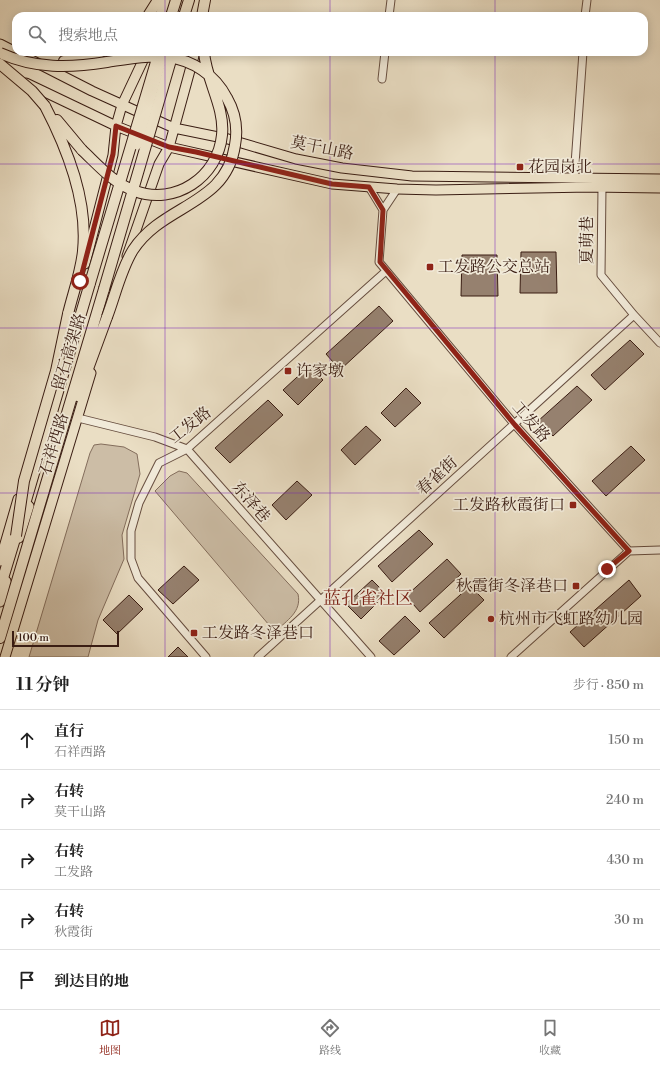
<!DOCTYPE html>
<html lang="zh">
<meta charset="utf-8">
<style>
body{margin:0;font-family:"Libre Bodoni","Noto Serif SC",serif;background:#f6f6f6;color:#222}
.scale{position:absolute;left:12px;bottom:10px;width:107px;box-sizing:border-box;padding-left:4px;border:2px solid #3a1d13;border-top:0;font-size:11px;line-height:14px;white-space:nowrap;color:#3a1d13;-webkit-text-stroke:3px #f1ead9;paint-order:stroke}
.stop{position:absolute;width:12px;height:12px;margin:-9px;border:3px solid #8f2418;border-radius:50%;background:#fff}
.stop.end{background:#8f2418;border-color:#fff;box-shadow:0 1px 4px #0008}
.list{margin:0;padding:0;list-style:none}
h2{display:flex;justify-content:space-between;align-items:center;height:52px;margin:0;padding:0 16px;font-size:17px}
h2 small{font-size:13px;font-weight:400;color:#767676}
.list li{display:grid;grid-template-columns:26px 1fr auto;gap:12px;align-items:center;box-sizing:border-box;height:60px;padding:0 16px;border-top:1px solid #e0e0e0}
.list b{display:block;font-size:15px;white-space:nowrap}
.list p{margin:0;font-size:13px;white-space:nowrap;color:#767676}
.list em{font-size:13px;font-style:normal;color:#767676}
.icon{flex:none;width:22px;height:22px;fill:none;stroke:currentColor;stroke-width:2;stroke-linecap:round;stroke-linejoin:round}
.map{position:relative;flex:none;width:660px;height:657px;overflow:hidden}
.search{position:absolute;background:#fff;box-shadow:0 2px 10px #0003;left:12px;right:12px;top:12px;height:44px;display:flex;align-items:center;gap:10px;box-sizing:border-box;padding:0 14px;border-radius:12px;color:#767676;font-size:15px}
.sheet{height:352px;background:#fff}
nav{display:flex;justify-content:space-around;align-items:center;box-sizing:border-box;height:56px;border-top:1px solid #e0e0e0;background:#fff;font-size:11px;color:#767676}
nav a{display:grid;justify-items:center;gap:2px}
nav .on{color:#8f2418}
.map>svg:first-child{display:block}
.green{fill:#ccbda6;stroke:#836d5c}
.building{fill:#96816f;stroke:#3a1d13}
.lines{fill:none;stroke-linecap:round;stroke-linejoin:round}
.minor-casing{stroke:#664d3f;stroke-width:9}
.major-casing{stroke:#3a1d13;stroke-width:11}
.highway-casing{stroke:#3a1d13;stroke-width:12}
.minor{stroke:#f1ead9;stroke-width:7}
.major{stroke:#eadec4;stroke-width:9}
.highway{stroke:#eadec4;stroke-width:10}
.major-bridge-casing{stroke:#3a1d13;stroke-width:11;stroke-linecap:butt}
.highway-bridge-casing{stroke:#3a1d13;stroke-width:12;stroke-linecap:butt}
.major-bridge{stroke:#eadec4;stroke-width:9}
.highway-bridge{stroke:#eadec4;stroke-width:10}
.route{stroke:#8f2418;stroke-width:5}
.grid{fill:none;stroke:#7b2cbf;stroke-width:1;stroke-opacity:0.55}
.poi-dot{fill:#8f2418;stroke:#f1ead9;stroke-width:1.5}
.labels{text-anchor:middle;dominant-baseline:central;stroke-width:3.5;stroke-linejoin:round;paint-order:stroke}
.street-label{font-size:16px;fill:#3a1d13;stroke:#f1ead9}
.poi-label{font-size:16px;fill:#3a1d13;stroke:#f1ead9;text-anchor:start}
.quarter-label{font-size:18px;fill:#7a1f14;stroke:#f1ead9}
</style>
<div class="map">
<svg width="660" height="657" viewBox="0 0 660 657">
<rect width="100%" height="100%" fill="#eadec4"/>
<filter id="stains"><feTurbulence type="fractalNoise" baseFrequency=".005" numOctaves="4"/><feColorMatrix values="0 0 0 0 .2 0 0 0 0 .09 0 0 0 0 .02 0 0 0 .5 -.17"/></filter>
<radialGradient id="worn" r=".72"><stop offset=".6" stop-color="#630" stop-opacity="0"/><stop offset="1" stop-color="#630" stop-opacity=".3"/></radialGradient>
<path class="green" d="M101,444L124,447L137,454L140,474L122,535L124,559L98,620L88,657H29L90,453L94,445Z
M179,471L187,473L298,594C302,612 287,620 275,632L155,491L170,476Z"/>
<path class="building" d="M521,252H556L557,293H520Z
M462,255H497L498,296H461Z
M379,306L393,321L340,370L326,354Z
M630,340L644,354L605,390L591,375Z
M309,366L323,380L298,405L283,390Z
M577,386L592,400L553,436L538,421Z
M406,388L421,403L395,427L381,413Z
M268,400L283,415L230,463L215,448Z
M366,426L381,440L355,465L341,450Z
M631,446L645,460L606,496L592,481Z
M297,481L312,495L286,520L272,505Z
M419,530L433,544L392,582L378,566Z
M447,559L461,574L420,612L406,596Z
M184,566L199,580L173,604L158,590Z
M372,580L386,594L361,619L346,604Z
M629,580L641,596L584,647L570,632Z
M470,586L484,600L444,638L429,623Z
M129,595L143,609L117,634L103,620Z
M405,616L420,631L394,655L379,641Z
M178,647L188,657H168Z"/>
<g class="lines">
<defs>
<path id="minor" d="M389,16L391,0
M585,16L587,0
M382,79L385,52
M574,178L583,52
M369,187L383,210
M602,187L601,275L634,315L660,343
M397,189L383,210L379,262L515,425L629,551
M78,418L155,437L187,449L371,657
M206,657L138,578L131,559V531L139,503L159,463L187,449L386,271
M258,657L634,315
M511,657L629,551L660,550"/>
<path id="major" d="M160,16L165,0
M0,44L92,91L174,128L228,139L296,159L342,168L412,176L660,179
M26,83L116,126L169,147L332,184L397,189L436,190L590,187L660,188
M127,256L159,164L169,147L195,52
M85,264L113,155L116,126L122,105L147,52
M19,538L29,506
M0,561L18,499
M0,602L6,581
M5,657L91,373"/>
<path id="highway" d="M148,16L158,0
M171,16L176,0
M184,16L189,0
M202,16L205,0
M64,61L78,60L101,52
M45,106C68,150 88,201 83,251C81,272 73,293 68,314
M57,120L82,150
M78,396L107,317
M22,514L90,283
M0,588L18,529
M0,638L104,289"/>
</defs>
<use href="#minor" class="minor-casing"/>
<use href="#major" class="major-casing"/>
<use href="#highway" class="highway-casing"/>
<use href="#minor" class="minor"/>
<use href="#major" class="major"/>
<use href="#highway" class="highway"/>
<defs>
<path id="major-bridge" d="M137,145L164,52"/>
<path id="highway-bridge" d="M0,53C35,69 70,68 107,62C127,59 147,55 167,57C193,60 215,75 227,98C235,112 238,129 235,145C226,206 164,203 133,250C121,269 115,296 107,317
M0,64L32,91L45,106
M82,150C98,165 113,183 135,191C175,206 218,177 222,135C225,107 206,80 204,52
M90,283L159,52
M104,289L173,53
M16,536L24,481L56,371L68,314"/>
</defs>
<use href="#major-bridge" class="major-bridge-casing"/>
<use href="#highway-bridge" class="highway-bridge-casing"/>
<use href="#major-bridge" class="major-bridge"/>
<use href="#highway-bridge" class="highway-bridge"/>
</g>
<g class="lines">
<path class="route" d="M80,281L113,154L116,126L169,147L196,152L332,184L369,187L383,210L380,262L515,425L629,551L607,569"/>
</g>
<path class="grid" d="M165,0V16M330,0V16M495,0V16M165,52V657M330,52V657M495,52V657M0,164H660M0,328H660M0,493H660"/>
<g class="poi-dot">
<rect x="516" y="163" width="8" height="8" rx="2"/>
<rect x="426" y="263" width="8" height="8" rx="2"/>
<rect x="284" y="367" width="8" height="8" rx="2"/>
<rect x="569" y="501" width="8" height="8" rx="2"/>
<rect x="572" y="582" width="8" height="8" rx="2"/>
<circle cx="491" cy="619" r="4"/>
<rect x="190" y="629" width="8" height="8" rx="2"/>
</g>
<g class="labels">
<g class="street-label">
<text transform="translate(322 148) rotate(11)">莫干山路</text>
<text transform="translate(587 240) rotate(-90)">夏萌巷</text>
<text transform="translate(69 352) rotate(-73)">留石高架路</text>
<text transform="translate(531 422) rotate(49)">工发路</text>
<text transform="translate(190 425) rotate(-38)">工发路</text>
<text transform="translate(54 444) rotate(-73)">石祥西路</text>
<text transform="translate(437 476) rotate(-42)">春雀街</text>
<text transform="translate(251 502) rotate(49)">东泽巷</text>
</g>
<g class="poi-label">
<text x="528" y="167">花园岗北</text>
<text x="438" y="267">工发路公交总站</text>
<text x="296" y="371">许家墩</text>
<text x="565" y="505" text-anchor="end">工发路秋霞街口</text>
<text x="568" y="586" text-anchor="end">秋霞街冬泽巷口</text>
<text x="499" y="619">杭州市飞虹路幼儿园</text>
<text x="202" y="633">工发路冬泽巷口</text>
</g>
<g class="quarter-label">
<text x="368" y="598">蓝孔雀社区</text>
</g>
</g>
<rect width="100%" height="100%" filter="url(#stains)"/>
<rect width="100%" height="100%" fill="url(#worn)"/>
</svg>
<div class="scale">100 m</div>
<div class="stop" style="left:80px;top:281px"></div>
<div class="stop end" style="left:607px;top:569px"></div>
<div class="search"><svg class="icon" aria-label="search" viewBox="0 0 24 24"><circle cx="10" cy="10" r="6"/><path d="M15 15l6 6"/></svg>搜索地点</div>
</div>
<section class="sheet">
<h2>11 分钟<small>步行 · 850 m</small></h2>
<ul class="list">
<li><svg class="icon" aria-label="ahead" viewBox="0 0 24 24"><path d="M12 20V5M6 11l6-6 6 6"/></svg><div><b>直行</b><p>石祥西路</p></div><em>150 m</em></li>
<li><svg class="icon" aria-label="right" viewBox="0 0 24 24"><path d="M7 20v-9h11M14 6l5 5-5 5"/></svg><div><b>右转</b><p>莫干山路</p></div><em>240 m</em></li>
<li><svg class="icon" aria-label="right" viewBox="0 0 24 24"><path d="M7 20v-9h11M14 6l5 5-5 5"/></svg><div><b>右转</b><p>工发路</p></div><em>430 m</em></li>
<li><svg class="icon" aria-label="right" viewBox="0 0 24 24"><path d="M7 20v-9h11M14 6l5 5-5 5"/></svg><div><b>右转</b><p>秋霞街</p></div><em>30 m</em></li>
<li><svg class="icon" aria-label="arrive" viewBox="0 0 24 24"><path d="M6 21V4h12l-3 4 3 4H6"/></svg><div><b>到达目的地</b></div></li>
</ul>
</section>
<nav>
<a class="on"><svg class="icon" aria-label="map" viewBox="0 0 24 24"><path d="M3 6l6-2 6 2 6-2v14l-6 2-6-2-6 2zM9 4v14M15 6v14"/></svg>地图</a>
<a><svg class="icon" aria-label="directions" viewBox="0 0 24 24"><path d="M12 3l9 9-9 9-9-9zM9 14v-3h6M13 9l2 2-2 2"/></svg>路线</a>
<a><svg class="icon" aria-label="saved" viewBox="0 0 24 24"><path d="M7 4h10v16l-5-4-5 4z"/></svg>收藏</a>
</nav>
